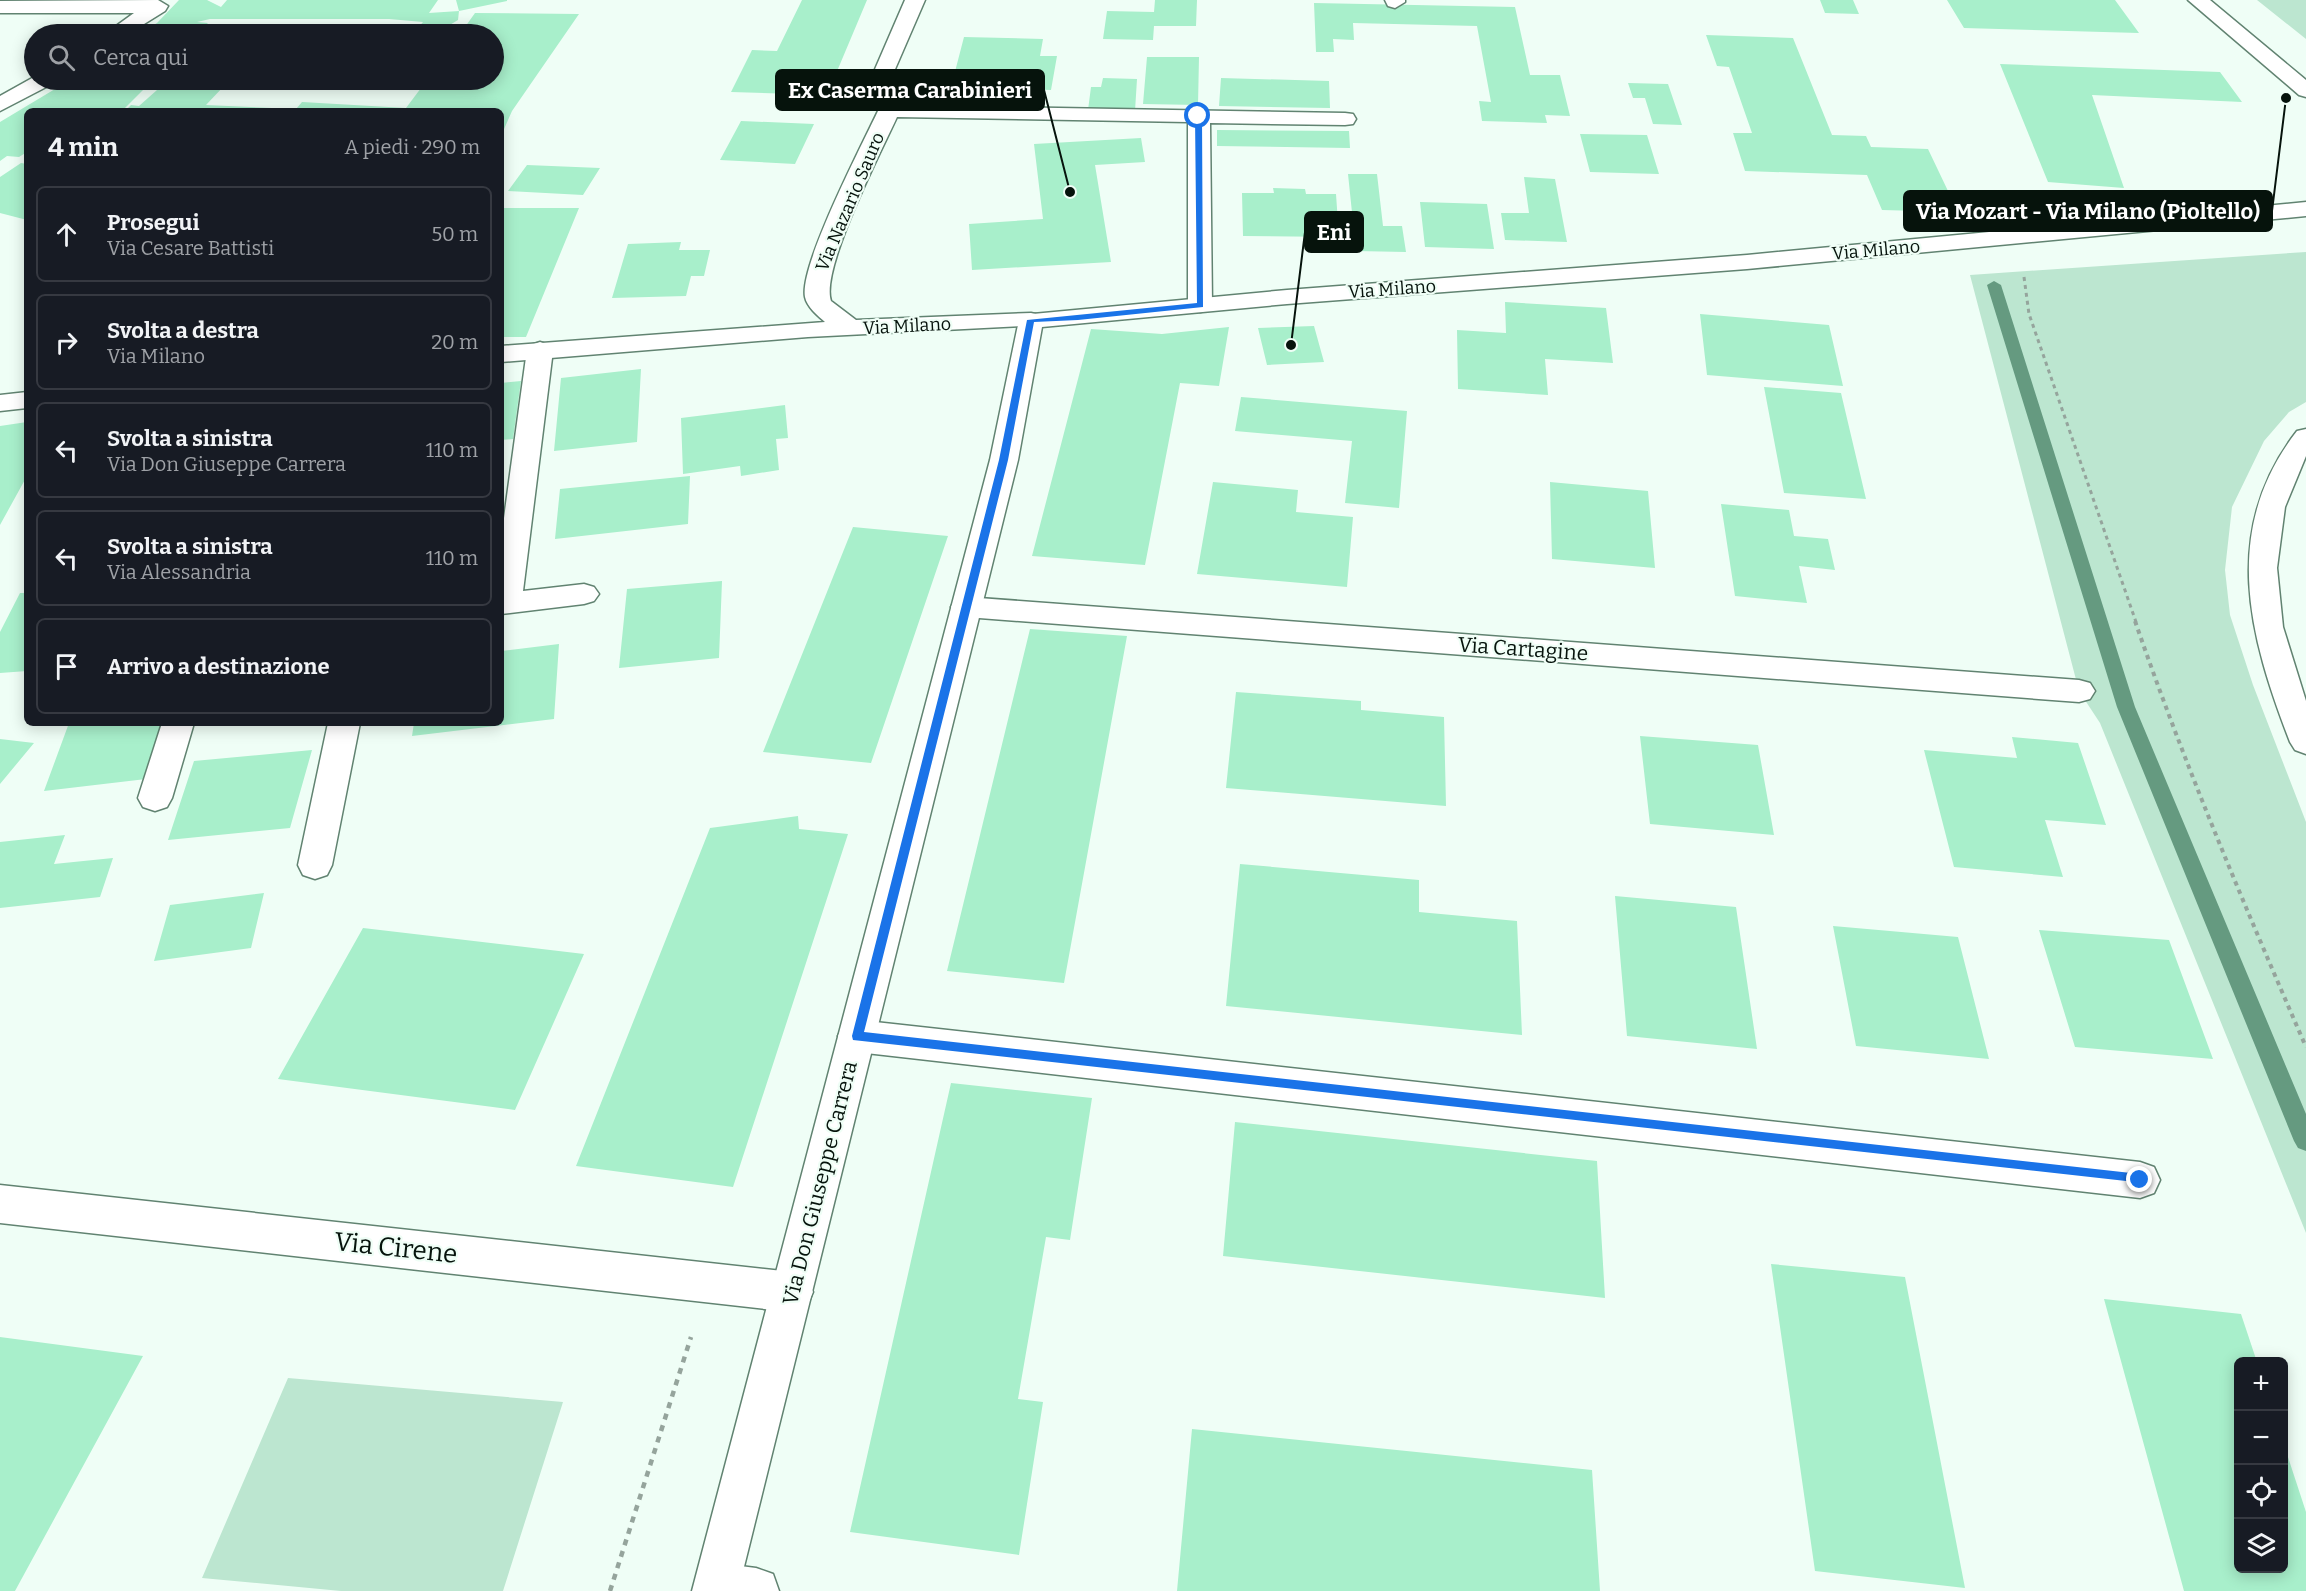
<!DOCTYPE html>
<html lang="it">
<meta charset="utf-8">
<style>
body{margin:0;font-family:Bitter,serif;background:#242831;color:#f1f3f6}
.controls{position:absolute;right:18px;bottom:18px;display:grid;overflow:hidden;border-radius:9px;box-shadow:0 3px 15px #0003}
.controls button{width:54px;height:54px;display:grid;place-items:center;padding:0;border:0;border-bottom:2px solid #363941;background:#171b24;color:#f1f3f6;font:30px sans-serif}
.stop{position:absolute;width:18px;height:18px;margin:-14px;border:4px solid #1a73e8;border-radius:50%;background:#fff}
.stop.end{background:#1a73e8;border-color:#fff;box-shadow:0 2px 6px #0008}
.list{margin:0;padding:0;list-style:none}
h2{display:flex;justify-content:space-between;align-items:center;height:78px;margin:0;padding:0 24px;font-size:26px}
h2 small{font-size:20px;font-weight:400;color:#9ea1a6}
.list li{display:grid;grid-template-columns:39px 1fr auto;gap:18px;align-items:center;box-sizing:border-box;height:96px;margin:0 12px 12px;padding:0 12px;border:2px solid #363941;border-radius:9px}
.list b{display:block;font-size:22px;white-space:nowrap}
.list p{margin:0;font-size:20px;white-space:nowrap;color:#9ea1a6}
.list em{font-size:20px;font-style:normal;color:#9ea1a6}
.icon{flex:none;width:33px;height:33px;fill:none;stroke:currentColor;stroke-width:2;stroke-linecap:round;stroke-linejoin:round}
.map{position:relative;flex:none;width:2306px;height:1591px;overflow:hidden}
.search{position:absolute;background:#171b24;box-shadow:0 3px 15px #0003;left:24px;top:24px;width:480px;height:66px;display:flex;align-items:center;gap:15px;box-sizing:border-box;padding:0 21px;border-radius:33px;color:#9ea1a6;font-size:22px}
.panel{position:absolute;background:#171b24;box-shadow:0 3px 15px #0003;left:24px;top:108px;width:480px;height:618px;border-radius:9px}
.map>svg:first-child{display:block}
.green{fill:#bce6d0}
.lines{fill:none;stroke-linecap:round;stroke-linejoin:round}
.stream{fill:#659a80;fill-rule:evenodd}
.building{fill:#a8efcb}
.lane-casing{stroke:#618371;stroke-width:3}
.street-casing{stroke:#618371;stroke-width:3}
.secondary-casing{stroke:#618371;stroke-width:3}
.path-far2{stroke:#95a49c;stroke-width:3;stroke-dasharray:4 4;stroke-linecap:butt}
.path-far1{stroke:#95a49c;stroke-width:4;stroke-dasharray:4.5 4.5;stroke-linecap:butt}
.path{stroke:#95a49c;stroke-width:4.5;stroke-dasharray:6 6;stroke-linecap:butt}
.lane{fill:#fff;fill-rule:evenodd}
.street{fill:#fff;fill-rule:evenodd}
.secondary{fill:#fff;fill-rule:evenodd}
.route{fill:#1a73e8}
.labels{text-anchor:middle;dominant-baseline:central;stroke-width:4.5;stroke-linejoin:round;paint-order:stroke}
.far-street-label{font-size:18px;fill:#06130c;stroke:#effef6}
.street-label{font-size:21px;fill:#06130c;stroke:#effef6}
.near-street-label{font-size:26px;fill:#06130c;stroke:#effef6}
.leader{fill:none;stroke:#06130c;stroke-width:2}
.callout-dot{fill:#06130c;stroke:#effef6;stroke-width:2}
.callout{fill:#06130c;stroke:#06130c;stroke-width:2}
.callout-label{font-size:22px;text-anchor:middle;font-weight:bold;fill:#fff}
</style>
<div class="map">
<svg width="2306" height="1591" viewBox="0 0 2306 1591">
<rect width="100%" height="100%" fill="#effef6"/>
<path class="green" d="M2257,0H2306V39Z
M2306,252V402L2289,412L2264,441L2232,507L2225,570L2230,615L2253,685L2306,822V1233L2100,723L2079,691L1970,275Z
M288,1378L563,1402L503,1591H341L202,1578Z"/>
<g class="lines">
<path class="stream" d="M1994,281L2001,285L2135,707L2306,1114V1151L2298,1148L2294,1141L2117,707L1987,285Z"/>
</g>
<path class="building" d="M179,0H207L221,7L227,0H438L429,13L459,11L458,20L443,29H417L423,22L389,19H210L197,22L208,23L197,34H139L157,23Z
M456,0H507V1L459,11Z
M802,0H867L827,95L731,92L752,50L777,51Z
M1155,0H1197L1196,26H1154L1153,40L1103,39L1107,11L1154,12Z
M1820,0H1853L1859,14L1825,13Z
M1947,0H2115L2139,33L1964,28Z
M1314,3L1515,7L1530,75H1560L1570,116L1545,115L1547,123L1482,121L1479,101L1491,102L1477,26L1353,23L1354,40L1333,39L1334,52H1316Z
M475,13L579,14L512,111L501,136V111H125L131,105L139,106L166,82L224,86L206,105L296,109L302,102L406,108L427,80H494V34H460Z
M1706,35L1793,38L1832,135L1866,136L1871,147L1928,149L1958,212L1882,210L1867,175L1745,171L1733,133H1752L1729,67L1717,66Z
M964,37L1043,39L1040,56H1057L1051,90L951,87Z
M1147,57H1199L1198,105L1143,104Z
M2000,64L2220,72L2242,102L2092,95L2124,188L2048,182Z
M1103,78L1137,79L1135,111L1088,110L1091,87H1101Z
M1221,78L1329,81L1330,108L1219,106Z
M70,80H153L122,111H27V152L19,157L7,156L0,161V122Z
M1628,83L1668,84L1682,125L1653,124L1645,98H1633Z
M741,121L814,124L795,164L720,160Z
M1217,130L1349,131L1350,148L1217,146Z
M1580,134L1647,135L1659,174L1590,172Z
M1141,138L1145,162L1095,165L1111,262L972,270L969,224L1043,219L1034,144Z
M21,163L27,164V220L0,213V177Z
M527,165L600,168L583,195L508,191Z
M1348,174H1377L1383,226H1402L1406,252L1356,251Z
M1524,177L1555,179L1567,242L1505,240L1501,213H1529Z
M1273,188L1305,189L1306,194H1336L1339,237L1243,236L1242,193H1274Z
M1420,202L1487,204L1494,249L1425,247Z
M501,208H579L526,337H501Z
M681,242L679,250H710L704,276H691L686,296L612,298L628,244Z
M1505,302L1606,308L1613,363L1545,359L1548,395L1458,389L1457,330L1506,333Z
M1700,314L1829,325L1843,386L1707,375Z
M1314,326L1324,362L1267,365L1258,328Z
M1229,327L1219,386L1180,383L1145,565L1032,556L1091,329L1162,334Z
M641,369L637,442L554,451L561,378Z
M521,381L513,439L501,440V383Z
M1764,387L1841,393L1866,499L1784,493Z
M1241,397L1407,411L1399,508L1345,503L1352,441L1235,431Z
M785,405L788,438L776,439L779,470L741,476L740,466L683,474L681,418Z
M27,422V476L0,525V426Z
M690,476L688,524L555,539L560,489Z
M1213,482L1298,490L1296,512L1353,517L1347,587L1197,574Z
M1550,482L1648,491L1655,568L1552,559Z
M1721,504L1789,510L1794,536L1828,539L1835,570L1799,566L1807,603L1735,596Z
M853,527L948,536L871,763L763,752Z
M722,581L719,658L619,668L627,589Z
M20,593H27V671L0,673V632Z
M1030,629L1127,636L1064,983L947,971Z
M559,644L554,719L412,736L414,723H501V651Z
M1236,692L1361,701V710L1444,717L1446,806L1226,788Z
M69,723H164L146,779L44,791Z
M1640,736L1758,745L1774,835L1650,824Z
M2012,737L2078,743L2106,825L2045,820L2063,877L1954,867L1924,750L2017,758Z
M0,739L34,743L0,784Z
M312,750L290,828L168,840L194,761Z
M798,816L799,829L848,834L733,1187L576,1166L710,828Z
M65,835L54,864L113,858L100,897L0,908V842Z
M1240,864L1419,880V912L1517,921L1522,1035L1226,1006Z
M264,893L251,948L154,961L170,905Z
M1615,896L1736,907L1757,1049L1627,1036Z
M1833,926L1958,937L1989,1059L1856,1046Z
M363,928L584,954L515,1110L278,1079Z
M2039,930L2169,940L2213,1059L2075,1047Z
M951,1083L1092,1098L1070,1240L1046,1237L1018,1399L1043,1402L1019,1555L850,1532Z
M1235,1122L1597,1161L1605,1298L1223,1256Z
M1771,1264L1905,1277L1965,1588L1815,1571Z
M2104,1299L2241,1314L2257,1362H2238V1568H2284V1445L2306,1512V1591H2184Z
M0,1337L143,1356L15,1591H0Z
M1192,1429L1592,1470L1600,1591H1177Z"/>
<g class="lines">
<defs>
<path id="lane" d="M275,80H404L401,84L394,86H285L278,84Z
M540,342L549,345L553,350L523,591L584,584L594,587L599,594L594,601L584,604L501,614V540L527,350L531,345Z
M162,723H194L172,798L167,807L155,811L143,807L138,798Z
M328,723H360L332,865L327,875L315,879L303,875L298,865Z"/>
<path id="street" d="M158,0L168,6L165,11L128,34H105L134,13H0V1Z
M905,0H925L886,90L896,105L1345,113L1353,114L1356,119L1353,124L1345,125L1210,123L1212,305L1209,310L1200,312L1191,310L1188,305V122L897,117C881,152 820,269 831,301L856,320L1031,313L1040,315L1043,320L1040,325L808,337L501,362V346L825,322C818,316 807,307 805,297C799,266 862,145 878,111L866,90Z
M1385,0H1405V2L1395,8L1388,6Z
M2188,0H2210L2306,80V97L2299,95Z
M34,77L55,80L52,84L0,111V96Z
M27,392V408L0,411V395Z
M2306,429V456L2285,507L2277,568L2283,627L2306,701V754L2295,750L2290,742C2249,636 2220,530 2297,431Z
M966,597L2079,680L2090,683L2095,691L2090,699L2079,702L966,617L955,614L951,607L955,600Z
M857,1020L2140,1162L2154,1167L2160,1180L2154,1193L2140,1198L857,1052L844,1047L838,1036L844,1025Z
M0,1185L792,1272L807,1278L813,1292L807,1306L792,1312L0,1223Z
M717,1563L756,1568L773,1574L779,1591H696L694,1586L700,1569Z"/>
<path id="secondary" d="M2306,202V216L1747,269L1287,304L1042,327L1018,460L738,1591H692L990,460L1019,320L1022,315L1287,290L1747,255Z"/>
</defs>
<use href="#lane" class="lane-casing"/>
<use href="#street" class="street-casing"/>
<use href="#secondary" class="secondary-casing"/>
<path class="path-far2" d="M2024,277L2029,314L2136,622"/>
<path class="path-far1" d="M2135,621C2185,766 2245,907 2306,1047"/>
<path class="path" d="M610,1591L691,1337"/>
<use href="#lane" class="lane"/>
<use href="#street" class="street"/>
<use href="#secondary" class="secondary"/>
</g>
<path class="route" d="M1198,114L1202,116L1203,307L1078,320L1034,322L1008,460L864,1032L2140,1174L2144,1176V1183L853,1040L852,1036L999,460L1027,320L1197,303L1195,116Z"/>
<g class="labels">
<g class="far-street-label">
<text transform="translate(850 202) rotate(-67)">Via Nazario Sauro</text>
<text transform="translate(1876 250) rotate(-5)">Via Milano</text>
<text transform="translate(1392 289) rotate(-4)">Via Milano</text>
<text transform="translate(907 326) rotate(-3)">Via Milano</text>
</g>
<g class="street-label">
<text transform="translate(1523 649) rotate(4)">Via Cartagine</text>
<text transform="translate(820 1183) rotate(-76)">Via Don Giuseppe Carrera</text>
</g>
<g class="near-street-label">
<text transform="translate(396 1248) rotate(6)">Via Cirene</text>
</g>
</g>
<path class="leader" d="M1070 192L1044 90M2286 98L2272 211M1291 345L1305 232"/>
<g class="callout-dot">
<circle cx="1070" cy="192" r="6"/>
<circle cx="2286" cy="98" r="6"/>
<circle cx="1291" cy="345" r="6"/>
</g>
<g class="callout">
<rect x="776" y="70" width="268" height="40" rx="6"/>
<rect x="1904" y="191" width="368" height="40" rx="6"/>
<rect x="1305" y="212" width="58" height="40" rx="6"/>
</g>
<g class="callout-label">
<text x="910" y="98">Ex Caserma Carabinieri</text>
<text x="2088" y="219">Via Mozart - Via Milano (Pioltello)</text>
<text x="1334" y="240">Eni</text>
</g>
</svg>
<div class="controls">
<button>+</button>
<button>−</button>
<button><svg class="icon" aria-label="locate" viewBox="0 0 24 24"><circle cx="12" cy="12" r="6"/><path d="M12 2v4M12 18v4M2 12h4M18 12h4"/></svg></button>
<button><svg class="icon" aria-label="layers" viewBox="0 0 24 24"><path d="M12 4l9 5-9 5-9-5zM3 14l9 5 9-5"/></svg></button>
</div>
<div class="stop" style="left:1198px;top:116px"></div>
<div class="stop end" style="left:2140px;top:1180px"></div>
<div class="search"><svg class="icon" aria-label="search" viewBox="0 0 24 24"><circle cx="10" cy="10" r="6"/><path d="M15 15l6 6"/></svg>Cerca qui</div>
<section class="panel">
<h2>4 min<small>A piedi · 290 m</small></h2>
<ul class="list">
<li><svg class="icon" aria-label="ahead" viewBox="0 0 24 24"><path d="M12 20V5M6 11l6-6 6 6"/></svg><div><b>Prosegui</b><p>Via Cesare Battisti</p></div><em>50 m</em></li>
<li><svg class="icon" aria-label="right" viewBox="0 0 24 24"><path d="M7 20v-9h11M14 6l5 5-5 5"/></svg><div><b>Svolta a destra</b><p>Via Milano</p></div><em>20 m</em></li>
<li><svg class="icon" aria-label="left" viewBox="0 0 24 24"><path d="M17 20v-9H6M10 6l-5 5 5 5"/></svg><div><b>Svolta a sinistra</b><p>Via Don Giuseppe Carrera</p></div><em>110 m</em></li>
<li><svg class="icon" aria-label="left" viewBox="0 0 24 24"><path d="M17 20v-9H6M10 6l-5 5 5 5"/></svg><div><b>Svolta a sinistra</b><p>Via Alessandria</p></div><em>110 m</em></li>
<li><svg class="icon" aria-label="arrive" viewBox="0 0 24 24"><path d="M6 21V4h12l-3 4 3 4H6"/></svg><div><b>Arrivo a destinazione</b></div></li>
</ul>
</section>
</div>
